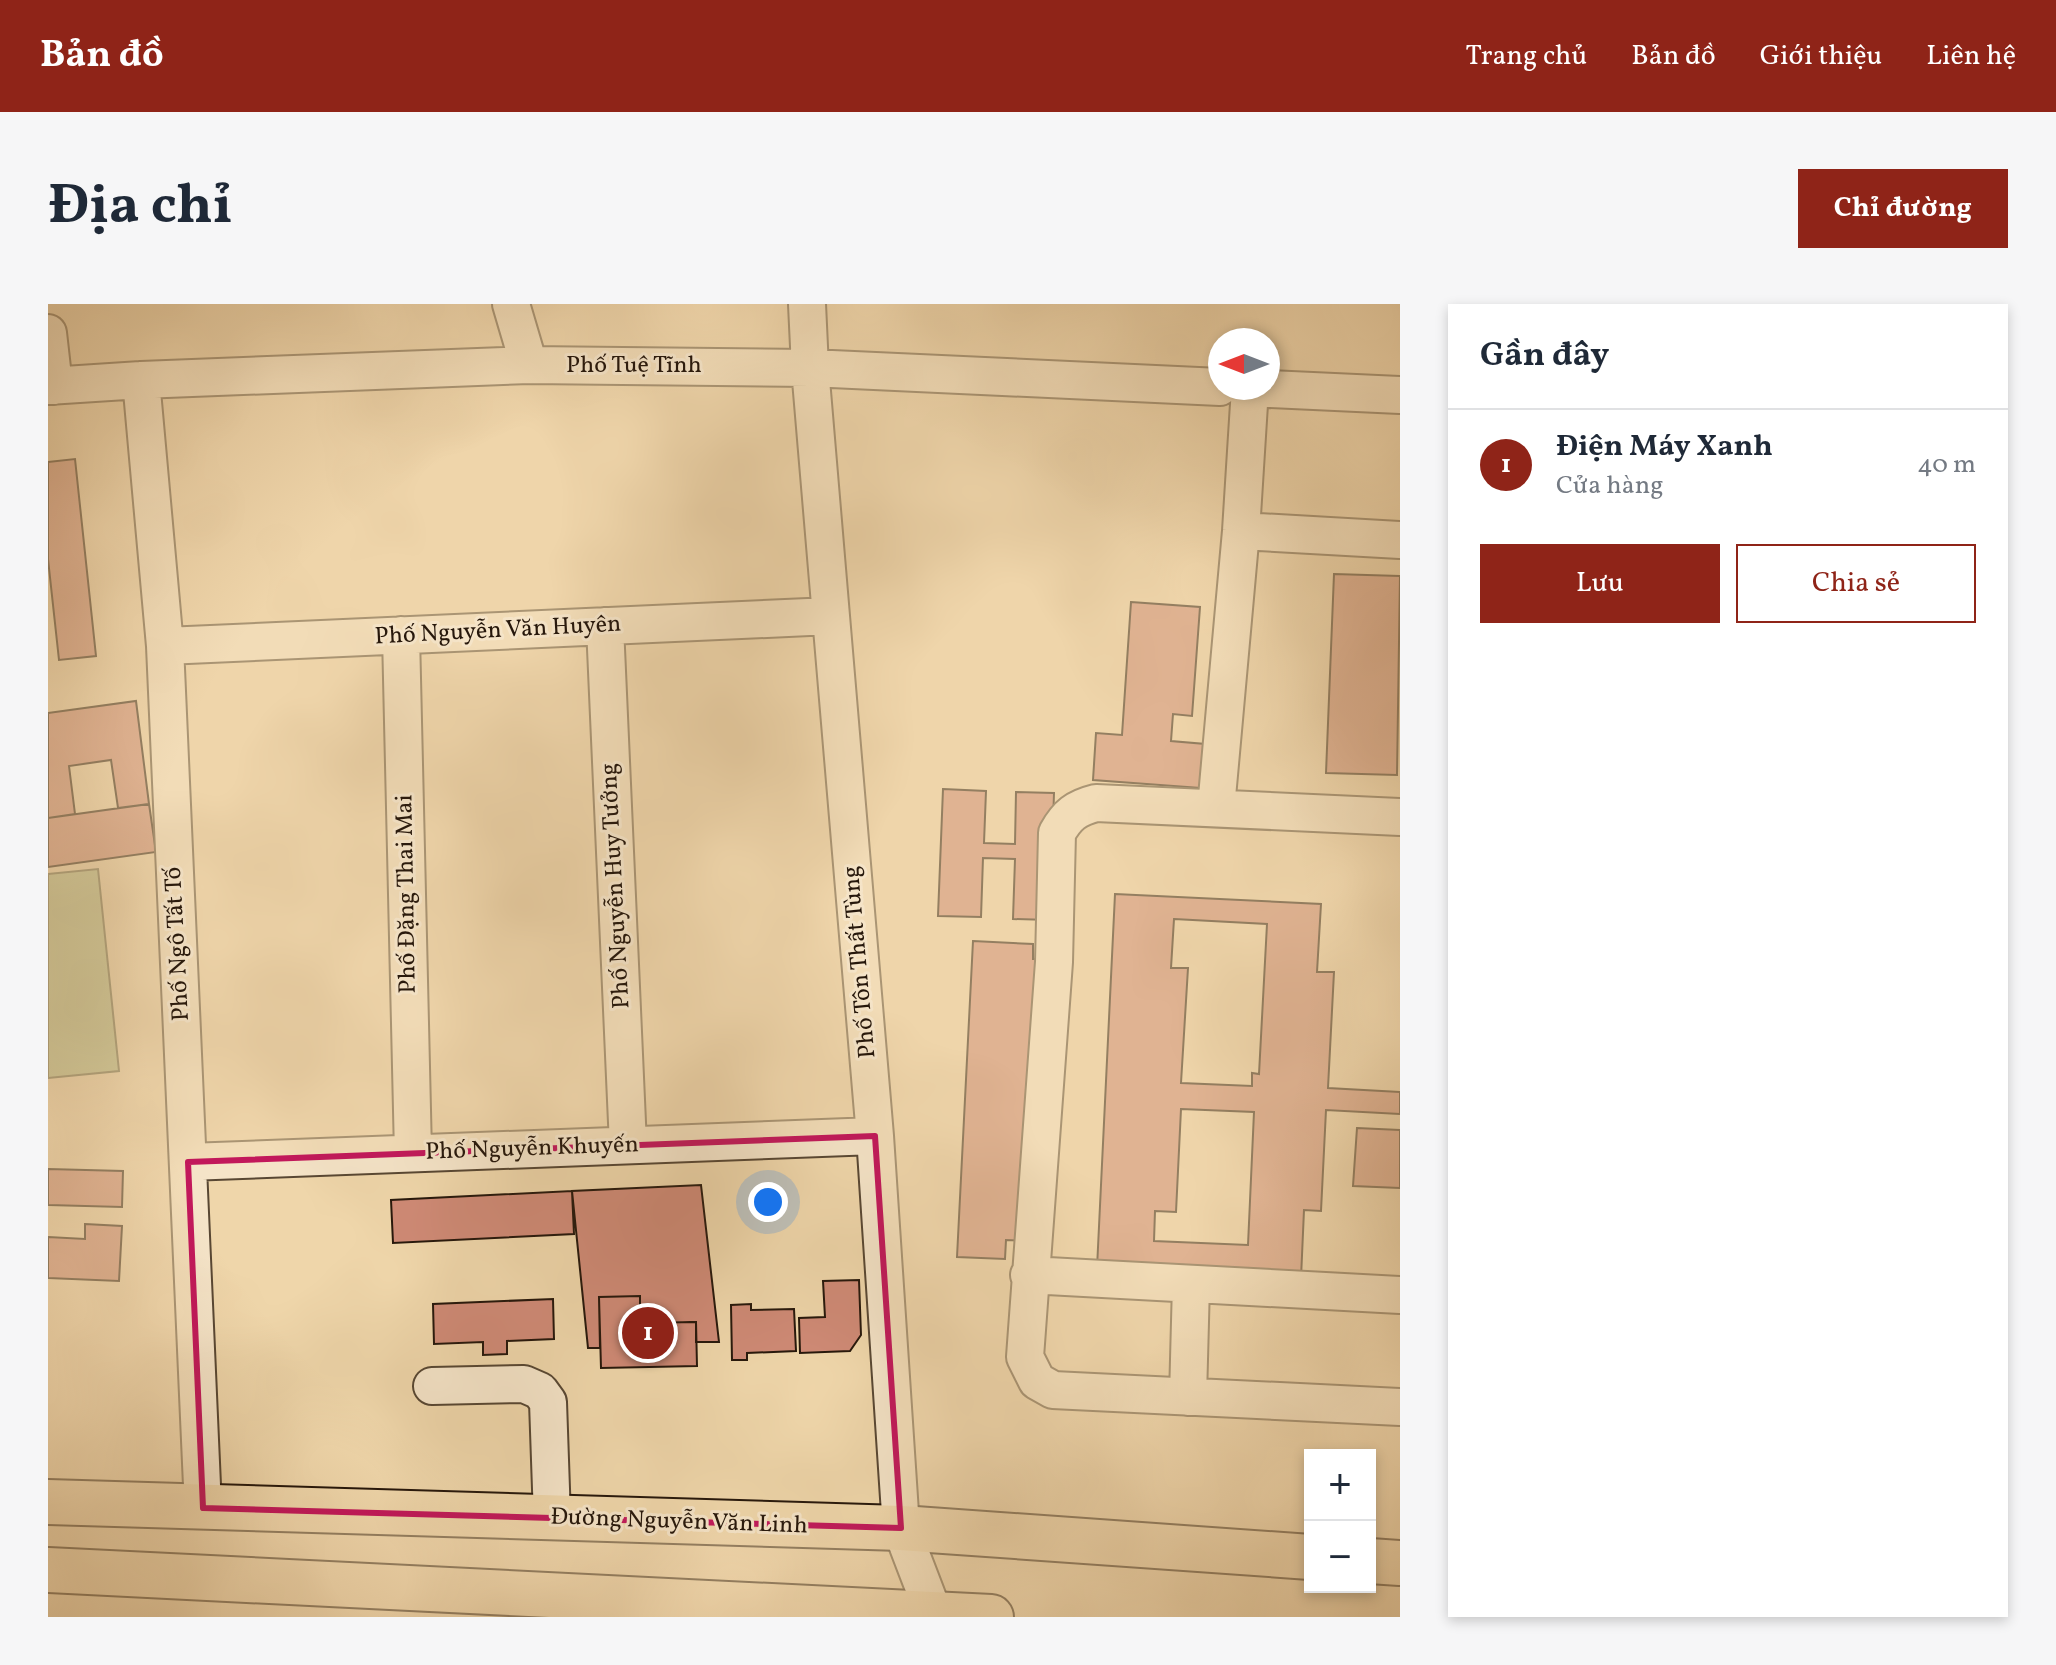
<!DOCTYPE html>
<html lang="vi">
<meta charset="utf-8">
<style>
body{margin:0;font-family:Vollkorn,serif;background:#f6f6f7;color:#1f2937}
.controls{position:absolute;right:24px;bottom:24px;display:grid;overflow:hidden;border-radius:0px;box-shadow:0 4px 12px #0003}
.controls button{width:72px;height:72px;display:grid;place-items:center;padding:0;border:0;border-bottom:2px solid #e0e1e3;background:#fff;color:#1f2937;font:40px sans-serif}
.compass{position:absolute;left:1160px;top:24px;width:72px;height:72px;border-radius:50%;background:#fff;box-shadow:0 4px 12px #0003;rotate:270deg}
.you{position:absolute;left:720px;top:898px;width:28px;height:28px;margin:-20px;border:6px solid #fff;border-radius:50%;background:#1a73e8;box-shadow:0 0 0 12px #1a73e833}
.badge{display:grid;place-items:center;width:52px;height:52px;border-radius:50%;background:#8f2418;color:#fff;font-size:26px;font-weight:700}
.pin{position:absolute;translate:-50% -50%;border:4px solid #fff;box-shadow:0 2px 8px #0006}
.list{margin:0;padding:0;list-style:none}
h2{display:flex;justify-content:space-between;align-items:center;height:104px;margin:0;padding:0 32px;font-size:34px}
h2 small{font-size:26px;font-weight:400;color:#747a83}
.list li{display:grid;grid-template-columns:52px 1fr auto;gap:24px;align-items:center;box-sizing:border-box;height:112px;padding:0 32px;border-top:2px solid #e0e1e3}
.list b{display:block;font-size:30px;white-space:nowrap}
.list p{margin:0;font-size:26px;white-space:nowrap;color:#747a83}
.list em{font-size:26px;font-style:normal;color:#747a83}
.actions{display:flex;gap:16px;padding:24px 32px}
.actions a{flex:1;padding:18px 0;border:2px solid #8f2418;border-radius:0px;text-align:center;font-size:28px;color:#8f2418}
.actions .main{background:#8f2418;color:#fff}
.map{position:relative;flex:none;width:1352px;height:1313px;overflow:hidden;border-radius:0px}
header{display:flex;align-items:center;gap:48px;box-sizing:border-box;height:112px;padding:0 40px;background:#8f2418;color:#fff}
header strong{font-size:38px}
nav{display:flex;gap:44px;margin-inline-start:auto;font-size:28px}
.intro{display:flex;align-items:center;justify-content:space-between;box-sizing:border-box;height:192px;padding:0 48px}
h1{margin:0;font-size:56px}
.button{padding:20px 36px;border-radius:0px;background:#8f2418;color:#fff;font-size:28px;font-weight:700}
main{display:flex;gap:48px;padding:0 48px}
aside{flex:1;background:#fff;border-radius:0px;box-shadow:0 4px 12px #0003}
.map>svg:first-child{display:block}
.pitch{fill:#b7be8a;stroke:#6e6a4a;stroke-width:2}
.building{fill:#cf8a76;stroke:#26170b;stroke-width:2;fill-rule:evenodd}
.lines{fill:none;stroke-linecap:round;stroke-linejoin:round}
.minor-casing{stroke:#584733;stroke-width:40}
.highway-casing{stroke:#26170b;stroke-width:48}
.minor{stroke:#f5e4c8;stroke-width:36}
.highway{stroke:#efd6aa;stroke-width:44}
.marked{fill:none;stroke:#c2185b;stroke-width:6;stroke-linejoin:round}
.labels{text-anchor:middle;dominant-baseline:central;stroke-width:6;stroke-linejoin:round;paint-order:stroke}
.street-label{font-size:24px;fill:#26170b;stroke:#f5e4c8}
</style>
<header>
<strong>Bản đồ</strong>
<nav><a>Trang chủ</a><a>Bản đồ</a><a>Giới thiệu</a><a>Liên hệ</a></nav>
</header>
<div class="intro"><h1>Địa chỉ</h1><a class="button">Chỉ đường</a></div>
<main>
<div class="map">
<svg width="1352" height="1313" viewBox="0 0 1352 1313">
<rect width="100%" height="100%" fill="#efd6aa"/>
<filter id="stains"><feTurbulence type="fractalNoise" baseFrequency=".0025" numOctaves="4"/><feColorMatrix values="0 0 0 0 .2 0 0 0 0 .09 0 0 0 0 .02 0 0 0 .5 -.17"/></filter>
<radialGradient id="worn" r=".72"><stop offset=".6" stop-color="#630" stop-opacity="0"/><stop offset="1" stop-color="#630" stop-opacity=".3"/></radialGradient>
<path class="pitch" d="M50,565L71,767L0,774V570Z"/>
<path class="building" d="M27,155L48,352L11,356L0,255V158Z
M1286,270L1352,272L1349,471L1278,469Z
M1083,298L1152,303L1144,412L1125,410L1123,437L1169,441L1166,485L1045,476L1048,429L1074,431Z
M88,397L101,500L70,504L63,456L21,462L27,510L0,514V409Z
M895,485L938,487L936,539L967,540L968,488L1006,489L1002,616L965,615L967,555L935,554L933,613L890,612Z
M101,500L108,548L0,563V514Z
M1067,590L1273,600L1269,668H1286L1280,784L1352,788V810L1278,806L1273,907L1256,906L1253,974L1049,964ZM1126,615L1219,620L1211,770L1204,769V782L1133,779L1140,664H1123ZM1133,805L1206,808L1200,941L1106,937L1107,907L1128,908Z
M925,637L985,640V655H995L981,937L958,936L957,955L909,953Z
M1309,824L1352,826V884L1305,882Z
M0,865L75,867L74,903L0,901Z
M653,881L671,1038H648V1018L592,1019V992L551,993L552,1044H540L524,887Z
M524,887L526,930L345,939L343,896Z
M37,920L74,922L71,977L0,974V933L37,935Z
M811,976L813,1031L802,1047L752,1049L751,1014L777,1013L775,977Z
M592,992V1019L648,1018L649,1062L553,1064L551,993Z
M505,995L506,1035L459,1037V1050L435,1051V1038L386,1040L385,1000Z
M703,1000V1006L746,1005L748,1047L699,1049V1056H684L683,1001Z"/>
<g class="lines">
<defs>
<path id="minor" d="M463,0L481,61
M759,0L762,64L827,832L853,1224L887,1313
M0,29L6,82
M93,76L117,342L155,1204
M0,82L93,76L481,61L762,64L1172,83
M1200,84L1352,91
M1193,227L1352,236
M557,322L580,841
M353,331L365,849
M117,342L783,312
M1168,504L1193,227L1202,84
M1352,513L1048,499C1028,504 1019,511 1009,529L1006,658L977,1053L989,1077L1005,1086L1352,1103
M140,858L827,832
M981,971L1352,991
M384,1082L476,1080L492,1087L500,1098L504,1214
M1140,1093L1143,980"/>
<path id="highway" d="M0,1198L853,1224L1262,1253
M1322,1257L1352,1259
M0,1266L943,1313"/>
</defs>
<use href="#minor" class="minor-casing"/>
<use href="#highway" class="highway-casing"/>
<use href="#minor" class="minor"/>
<use href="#highway" class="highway"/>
</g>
<path d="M0 0H1352V1313H0ZM827,832L853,1224L155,1204L140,858Z" fill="#efd6aa" fill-opacity=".55" fill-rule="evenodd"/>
<path class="marked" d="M827,832L853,1224L155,1204L140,858Z"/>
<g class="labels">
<g class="street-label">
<text x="586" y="62">Phố Tuệ Tĩnh</text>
<text transform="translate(450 327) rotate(-3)">Phố Nguyễn Văn Huyên</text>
<text transform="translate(568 582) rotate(-93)">Phố Nguyễn Huy Tưởng</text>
<text transform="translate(359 590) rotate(-91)">Phố Đặng Thai Mai</text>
<text transform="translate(130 640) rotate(-93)">Phố Ngô Tất Tố</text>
<text transform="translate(812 658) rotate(-95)">Phố Tôn Thất Tùng</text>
<text transform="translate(484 845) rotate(-2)">Phố Nguyễn Khuyến</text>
<text transform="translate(631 1218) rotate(2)">Đường Nguyễn Văn Linh</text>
</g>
</g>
<rect width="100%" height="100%" filter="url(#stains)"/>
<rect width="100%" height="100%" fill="url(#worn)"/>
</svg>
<div class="controls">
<button>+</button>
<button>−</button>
</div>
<svg class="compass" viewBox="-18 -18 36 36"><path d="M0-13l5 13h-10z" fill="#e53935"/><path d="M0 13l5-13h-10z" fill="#747a83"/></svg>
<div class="you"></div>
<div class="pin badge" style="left:600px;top:1029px">1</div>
</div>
<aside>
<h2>Gần đây<small></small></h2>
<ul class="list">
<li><span class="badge">1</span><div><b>Điện Máy Xanh</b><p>Cửa hàng</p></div><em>40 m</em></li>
</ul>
<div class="actions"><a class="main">Lưu</a><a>Chia sẻ</a></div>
</aside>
</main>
